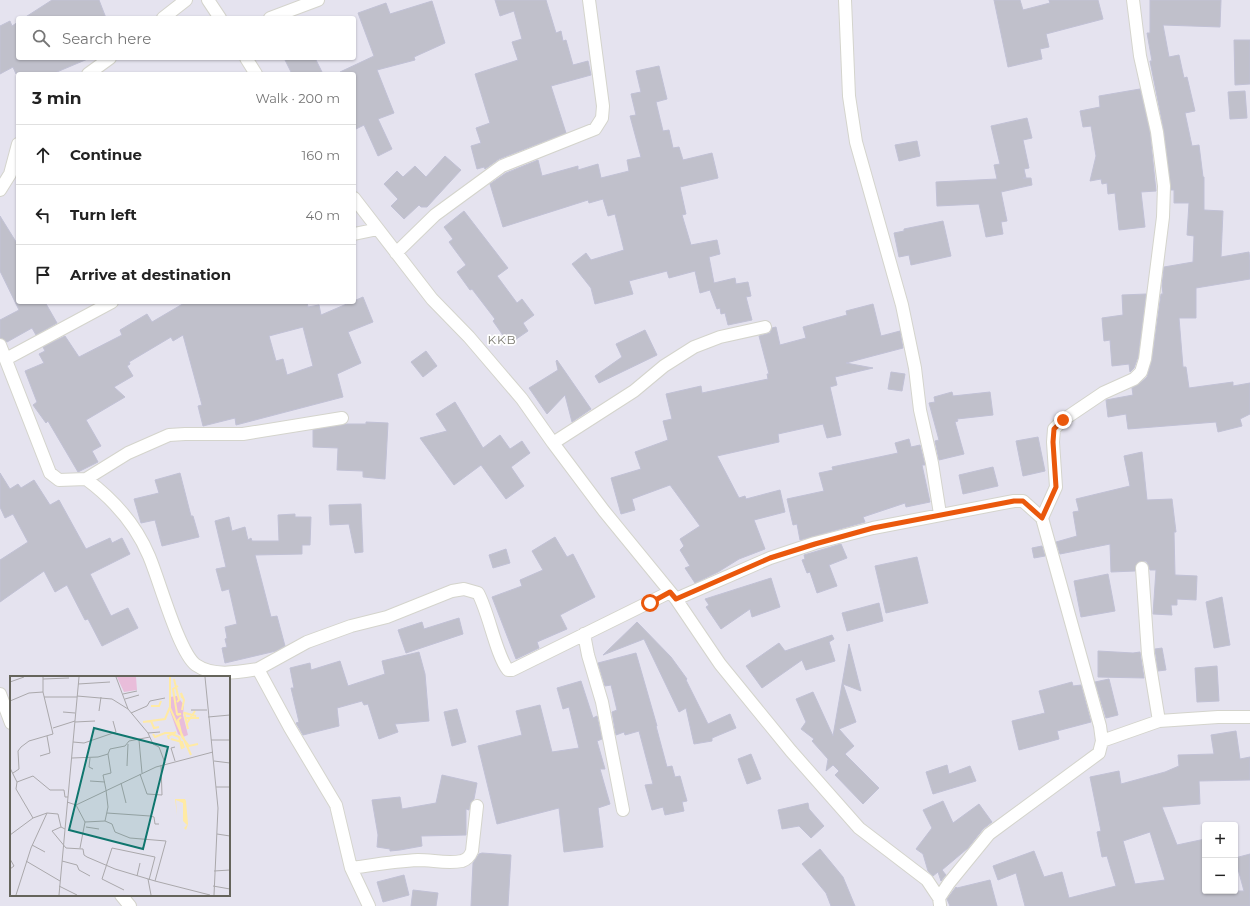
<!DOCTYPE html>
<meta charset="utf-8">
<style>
body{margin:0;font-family:Montserrat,sans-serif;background:#f2f2f2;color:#222}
.controls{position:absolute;right:12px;bottom:12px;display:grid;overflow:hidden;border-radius:4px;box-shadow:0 1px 3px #0004}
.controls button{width:36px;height:36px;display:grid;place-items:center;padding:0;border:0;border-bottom:1px solid #e0e0e0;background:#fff;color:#222;font:20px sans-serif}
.stop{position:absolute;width:12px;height:12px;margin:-9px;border:3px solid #ea580c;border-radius:50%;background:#fff}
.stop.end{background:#ea580c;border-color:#fff;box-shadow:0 1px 4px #0008}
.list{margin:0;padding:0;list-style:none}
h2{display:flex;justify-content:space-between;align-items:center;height:52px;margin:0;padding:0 16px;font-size:17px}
h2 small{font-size:13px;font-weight:400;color:#767676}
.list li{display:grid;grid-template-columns:26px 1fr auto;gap:12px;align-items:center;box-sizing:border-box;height:60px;padding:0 16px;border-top:1px solid #e0e0e0}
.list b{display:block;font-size:15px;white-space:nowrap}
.list em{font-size:13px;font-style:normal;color:#767676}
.icon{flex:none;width:22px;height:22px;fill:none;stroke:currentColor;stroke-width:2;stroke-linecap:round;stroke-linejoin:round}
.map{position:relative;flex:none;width:1250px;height:906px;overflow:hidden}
.search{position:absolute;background:#fff;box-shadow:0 1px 3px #0004;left:16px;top:16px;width:340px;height:44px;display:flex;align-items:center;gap:10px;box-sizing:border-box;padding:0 14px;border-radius:4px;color:#767676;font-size:15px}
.panel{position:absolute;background:#fff;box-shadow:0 1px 3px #0004;left:16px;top:72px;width:340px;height:232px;border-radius:4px}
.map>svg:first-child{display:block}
.building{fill:#c0c0cb;stroke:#c1c1d5;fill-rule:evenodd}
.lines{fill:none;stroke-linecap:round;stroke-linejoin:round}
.minor-casing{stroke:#d4d4cc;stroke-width:14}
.minor{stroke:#fff;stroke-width:12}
.route{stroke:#ea580c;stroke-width:5}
.labels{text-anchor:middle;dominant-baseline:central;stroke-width:3.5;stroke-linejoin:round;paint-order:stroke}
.quarter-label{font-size:12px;letter-spacing:1px;fill:#77766c;stroke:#fff}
.inset-river{fill:none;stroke:#ffeaa4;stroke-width:2}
.inset-road{fill:none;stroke:#aaa8ab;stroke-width:1}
.view{fill:#0f766e;fill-opacity:0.15;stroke:#0f766e;stroke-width:2}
.inset-edge{fill:none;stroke:#65645b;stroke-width:2}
</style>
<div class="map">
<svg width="1250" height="906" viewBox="0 0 1250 906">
<rect width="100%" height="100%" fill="#e5e3ef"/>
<path class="building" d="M52,0H99L106,18H24Z
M495,0H546L556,33L561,31L563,41L566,40L573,65L588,61L591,75L551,86L566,133L499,159L485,169L484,167L477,169L471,146L481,143L476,128L490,123L475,74L518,60L512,42L522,39L514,11L500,16Z
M994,0H1020L1023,10L1050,3L1049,0H1098L1103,19L1046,34L1049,47L1040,49L1042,59L1008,67Z
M1150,0H1221L1220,27L1163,25L1169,57L1179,55L1184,78L1187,77L1195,111L1185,113L1192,146L1199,145L1203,177H1204V210L1223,211L1221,257L1249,252L1250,260V279L1196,288V318H1179L1183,367H1186L1189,388L1233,382V386L1250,383V414L1240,419L1242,426L1218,432L1216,422L1128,429L1126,414L1108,417L1106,400L1133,395L1132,388L1139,384L1147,377L1152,360L1161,294H1163L1162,286L1164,267L1193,262L1194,236L1187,235L1189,203H1174V190H1171L1164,131L1150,61H1152L1147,33H1150Z
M432,1L445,43L414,57L415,60L377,70L394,113L378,119L392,149L378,156L364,125L354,130V74H341L340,72L374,56L358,13L386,3L390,14Z
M10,21L12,26L18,22V58H90L52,74H16L13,67L0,74V26Z
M1234,40H1250V84L1235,85Z
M284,58H315L323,74H292Z
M659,66L667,99L656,102L663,131L669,130L673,148L679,147L683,160L712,153L718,178L680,187L686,214L682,215L691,245L717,240L720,254L709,257L714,283L735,278L736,284L748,282L751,296L746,297L752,320L728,325L725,313L721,314L720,308L717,309L710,290L700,293L695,271L669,278L667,271L629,281L633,294L595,304L591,288L572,264L586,253L591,260L624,250L615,214L608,216L603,199L589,203L588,200L503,227L490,184L506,173L538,160L542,176L578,166V170L598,164L601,178L629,171L627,160L641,157L630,116L636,115L631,94L641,92L636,71Z
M1140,89L1150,133L1156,191L1141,192L1145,227L1119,230L1115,193L1108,194L1107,183L1102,184L1101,179L1090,181L1096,156L1091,126L1083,127L1080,111L1100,107L1099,96Z
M1245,91L1247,118L1230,119L1228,92Z
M1027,118L1032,138L1023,140L1029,168L1024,169L1026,178H1023H1031L1032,185L1001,192L1007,221L1001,222L1003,234L986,237L979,204L937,206L936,182L997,179L994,165L1000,164L991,126Z
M917,141L920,156L899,161L895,145Z
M445,156L461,170L427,207H421L419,205L404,219L391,206L398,199L384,184L397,171L403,177L415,166L426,177Z
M464,211L508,268L497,276L517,303L522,299L534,315L523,323L528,331L509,344L493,321L495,319L472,289L470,290L457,272L466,265L449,242L453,239L444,227Z
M0,216L18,245V302H45L57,323L36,335L32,328L7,342L0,338V320L19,310L0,271Z
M943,221L951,256L911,265L909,255L899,257L894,233L904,231V229Z
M1146,294L1138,357L1134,368L1130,372L1129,364L1112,366L1110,340L1104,341L1102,318L1123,315L1122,295Z
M363,297L373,322L348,332L361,363L337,374L343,397L236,425L235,418L203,426L198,406L202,405L183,335L173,341L171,337L129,362L130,364L127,366L133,376L114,387L125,397L86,420L101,446L92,451L98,462L78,472L48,421L46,423L33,405L37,402L25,371L44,363L39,354L45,351L43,347L65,336L79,357L122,335L120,330L147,314L152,322L186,302H307L308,307L319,305L321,315ZM303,327L313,366L287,375L283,359L276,361L269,336Z
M873,304L881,336L900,331L903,348L846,363L873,368L835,377L837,385L830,387L841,435L827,438L823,424L778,434L779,442L717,456L739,498L745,496L746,499L780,490L785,512L754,520L765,549L739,559L718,572L695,583L685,568L690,566L680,550L684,546L680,539L700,526L670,485L632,499L635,510L621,514L611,478L641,469L635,452L668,440L663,421L672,419L666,394L701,386L702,393L768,379L767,374H769L759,336L770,333L772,328L776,327L780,345L806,338L803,327L847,315L846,311Z
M645,330L657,355L599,383L595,376L622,357L616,344Z
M426,351L437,366L423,377L411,362Z
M557,360L591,409L572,422L565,395L547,414L529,388L558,370L556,361Z
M891,372L905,374L902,391L888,389Z
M952,392L953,396L990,392L993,415L957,419L958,421L955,422L964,454L939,460L935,441L939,440L929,403L935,402L934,397Z
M455,402L483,448L500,435L510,449L522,441L530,453L511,467L524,486L506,499L481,465L454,485L420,438L447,431L436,414Z
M366,422L388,423L385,479L363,477V471L337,470L338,448L313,447V430L347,424H366Z
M1038,437L1045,471L1023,476L1016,441Z
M909,439L911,447L920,445L925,465H922L930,502L906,507L905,503L863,517L865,522L800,540L797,524L793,525L787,499L824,491L819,473L833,470L832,467L898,453L895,443Z
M1142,452L1147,500L1172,499L1176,532H1174L1175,575L1197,576L1196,600L1177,599V605H1171L1172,615L1153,614L1156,570H1150L1148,564L1146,561L1138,562L1135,571L1111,572L1110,544L1060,554L1056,542L1077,536L1073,512L1079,511L1076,499L1130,486L1124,456Z
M993,467L998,486L963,494L959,475Z
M0,473L10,489L18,484L21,488L34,480L50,505L59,500L86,549L110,538L112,543L122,538L130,554L90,574L111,616L128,608L138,628L102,646L88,619L85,620L67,585L55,592L44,571L0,602V560L28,542L13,514L5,518L0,507Z
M180,473L191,516H193L199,537L162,546L155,520L141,523L134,499L159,493L155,480Z
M361,504L363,552L355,553L349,524L330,525L329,505Z
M295,514V517H311L310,545H302V554L255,555L271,617L277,616L285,646L276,651L225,663L222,648L227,647L225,639L227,638L225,627L237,624L229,589L222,591L216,569L226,567L215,521L229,517L232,531L245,527L248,540L251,538L252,541H279L278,515Z
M555,537L567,557L573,554L595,597L560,615L567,629L537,642L539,648L516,659L492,597L522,586L520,580L543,570L532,551Z
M841,544L847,558L829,565L837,586L817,593L810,572L807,573L802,560L805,559L804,555Z
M1042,546L1045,556L1034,558L1032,548Z
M506,549L510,563L493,568L489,555Z
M917,557L928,603L886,613L875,566Z
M1108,574L1115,611L1081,617L1074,581Z
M771,578L780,607L752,617L750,609L721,629L706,607L709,605L705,599Z
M1222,597L1230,645L1214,648L1206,602Z
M879,603L883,621L847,631L842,613Z
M459,618L463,634L406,653L398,630L422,622L424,629Z
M637,622L671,657L687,679L686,680L708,724L730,714L736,728L712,738V741L694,744L686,708L679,712L644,639L603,655Z
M832,635L834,639L829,642L835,661L806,670L802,660L762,688L746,666L779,643L785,651Z
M849,644L861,691L843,684L856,722L839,729L854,746L845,754L879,788L863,804L835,775L839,771L833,765L826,771L828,759L812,741L814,739L801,729L806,722L796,699L813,692L833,736Z
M1162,648L1166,670L1158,671L1155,649Z
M1098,651L1133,653L1140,652L1144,678L1098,677Z
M419,652L425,674L429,721L395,724L398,732L379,739L368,704L364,705L362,701L337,708L339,726L303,735L296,723L299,722L291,688H294L290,668L310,663L311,670L340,661L348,686L385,674L382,661Z
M636,653L657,726H656L667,767L672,766L675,777L680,776L687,801L682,802L684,811L665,815L663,807L652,810L645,785L653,784L639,731L625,735L624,732L616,735L612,712L617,710L611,685L605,686L598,663Z
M1217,666L1219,701L1197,702L1195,668Z
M1109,679L1118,715L1106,718L1095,682Z
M581,681L593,718L597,716L602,739L597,741L605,769H600L610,804L598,808L603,847L564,852L559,808L497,824L478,746L522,735L516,711L540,705L552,752L579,748L569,707L563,709L557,688Z
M1072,682L1073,686L1081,685L1091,722L1057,731L1059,739L1019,750L1012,721L1045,713L1039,691Z
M457,709L466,742L452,746L444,712Z
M1236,731L1240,759L1250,757V780L1199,781L1200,804L1162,807L1177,845L1205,839V894L1220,891H1244L1235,858L1250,854V906H1025L1016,873L998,880L993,866L1034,851L1044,877L1062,872L1069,898L1116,886L1107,856L1102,857L1097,832L1101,831L1090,777L1119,771L1121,784L1165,772L1179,766L1178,755L1214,754L1211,735ZM1150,832L1165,880L1135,884L1123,841Z
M751,754L761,779L747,784L738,759Z
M947,765L949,774L970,766L976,781L933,794L926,772Z
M442,775L477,783L474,799L471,802L469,810L466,809V835L421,836L422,846L400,850L390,851V849L377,847L378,835L372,800L400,797L402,809L436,803Z
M943,801L953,823L979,804L992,822L983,829L968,848L942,870L946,875L941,881L938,872L933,876L928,871L923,854L916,849L932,828L923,810Z
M808,803L809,809L824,826L811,838L799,826L782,829L778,810Z
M820,849L843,877L855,906H831L826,893L802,864Z
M482,853L511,855L508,906H471L473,863L479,854Z
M404,875L409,895L383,902L377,882Z
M990,880L997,906H950L947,899L956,887L957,888Z
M413,890L438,893L436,906H411Z"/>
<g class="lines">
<defs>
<path id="minor" d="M208,0L220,18
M845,0L849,96L856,142L902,305L915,368L920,410L932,463L940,514
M163,18L186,0
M270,18L318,0
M246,58L256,74
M88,74L110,58
M0,190L10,174L18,144
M354,198L432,299L469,337L522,399L553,443L604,511L676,599L720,664L791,751L859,828L927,880L939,898L940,905
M354,234L378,229
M396,253L435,215L502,166L595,129L602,118L603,106L589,0
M0,345L50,473L59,480L86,479C113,499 136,525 149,556C159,579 179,653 196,665C213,677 239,672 258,669L290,728L336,805L351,868L369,906
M6,359L112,302
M553,443L634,391L664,366L694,347L720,337L765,327
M86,479L128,453L169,435L185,434H243L342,418
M1142,568L1148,654L1159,721
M676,599L770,558L815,543L873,528L1014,501H1023L1042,518
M584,634L588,655L602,702L623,810
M258,669L307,642L351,626L387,617L452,591L464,589L478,593C489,613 496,655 508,670H512L670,592
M0,694L11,723
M1102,741L1159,721L1218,717H1250
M351,868C373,865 396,861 418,860C433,860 447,864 462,861C468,859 470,856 472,851L477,806
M121,895L130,906
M939,898L949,883L989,834L1099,753L1102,741L1100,726L1042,518L1056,487L1053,442L1054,429L1063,420L1103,393L1134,379L1141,372L1145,359L1163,217L1164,186L1157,132L1140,56L1133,0"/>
</defs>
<use href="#minor" class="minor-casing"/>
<use href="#minor" class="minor"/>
</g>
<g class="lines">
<path class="route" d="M650,603L670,592L676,599L770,558L815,544L873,528L1014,501H1023L1042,518L1056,487L1053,442L1054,429L1063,420"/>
</g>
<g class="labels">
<g class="quarter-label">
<text x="502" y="339">KKB</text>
</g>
</g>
<g transform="translate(10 676)">
<rect width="220" height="220" fill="#e5e3ef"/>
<path d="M107,1H126L127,14L114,16ZM167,20L174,29L173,39L178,59L173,61L168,58L159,32L160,21Z" fill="#e9bdda"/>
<path d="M165,123H175L176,125L178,148L176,154L174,152L177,149L173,145V127L166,124L167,139Z" fill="#ffeaa4"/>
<path class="inset-river" d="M160,1V32L181,79M164,3L169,24L167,26M172,22L171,17L174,24L172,34M141,30H149L151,25M174,36L178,53M175,37L186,40H184M167,39L171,38H167L163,13L168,10M171,41L168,44L172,61M176,42H189M141,45L144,52L149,51M133,46L155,43L160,31M177,47L185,35M143,58L145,61L155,57H165M162,58L169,61L172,73M172,61L179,70L188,68M159,63L158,60L166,56M161,63L172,66L174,72"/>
<path class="inset-road" d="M106,1L118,33M195,1L208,132L204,219M33,3L59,2M0,6L14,1M68,8L100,6M113,18L127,15M67,20L102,23L118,33L138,57L143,68L149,71L155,87M34,21H67M115,23L129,19M0,25L19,17L33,16M181,34H197M89,35L91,21M53,36L65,37M121,37L137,30L140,25L155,22M198,41L220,39M65,46L85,45M43,52L65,45M138,57L150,56M129,64L132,97M201,64H220M63,66L74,67L106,56L103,45M165,71L161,72L165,85M30,80L40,77L37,60M62,82L88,81L98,78L100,73L115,70L119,65L140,61M80,82L79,91L83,93M204,85L220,87M117,90L118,68M0,92L7,106L6,113L23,142M3,97L9,93L8,75L11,71L19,65L43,58L33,16V1M130,98L137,118L152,119L151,89M80,105L95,106M7,106L23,100L40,114H54L55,121H58M111,107L116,127M206,111H220M96,114L93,99L101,97L98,78M57,126L66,129L146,91L203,76M97,137L140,140L144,141L145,148H149M95,145L98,131L96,114M51,151L42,155L56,172L73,173L74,179L77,181L105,193L145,205L156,165L120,162L105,156L102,148L95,145L75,146L66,129M76,151L89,153M207,158L220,160M0,159L23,142L37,137M22,169L35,176M70,172L75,146M0,183L4,190L0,193M16,185L50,205M52,185L67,189L69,194L80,200M204,195L220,194M127,200L130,187M138,203L141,219M145,205L200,219M49,210L67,219M203,210L220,213M114,214L92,203L102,172L145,181L139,204M6,219L21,172L37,137L48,138L51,151L55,153M49,219L69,1"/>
<path class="view" d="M84,52L158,71L133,173L59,154Z"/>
<rect width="220" height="220" class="inset-edge"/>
</g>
</svg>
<div class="controls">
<button>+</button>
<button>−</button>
</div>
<div class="stop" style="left:650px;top:603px"></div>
<div class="stop end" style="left:1063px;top:420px"></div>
<div class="search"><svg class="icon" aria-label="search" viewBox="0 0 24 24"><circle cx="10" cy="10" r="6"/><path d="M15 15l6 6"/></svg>Search here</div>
<section class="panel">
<h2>3 min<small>Walk · 200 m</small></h2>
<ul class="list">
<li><svg class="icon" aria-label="ahead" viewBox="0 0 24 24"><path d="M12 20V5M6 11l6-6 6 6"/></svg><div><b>Continue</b></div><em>160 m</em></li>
<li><svg class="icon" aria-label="left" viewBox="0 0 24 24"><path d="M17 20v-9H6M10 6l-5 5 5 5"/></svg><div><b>Turn left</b></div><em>40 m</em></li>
<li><svg class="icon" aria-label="arrive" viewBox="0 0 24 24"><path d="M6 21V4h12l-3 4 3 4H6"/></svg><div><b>Arrive at destination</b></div></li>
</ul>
</section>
</div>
